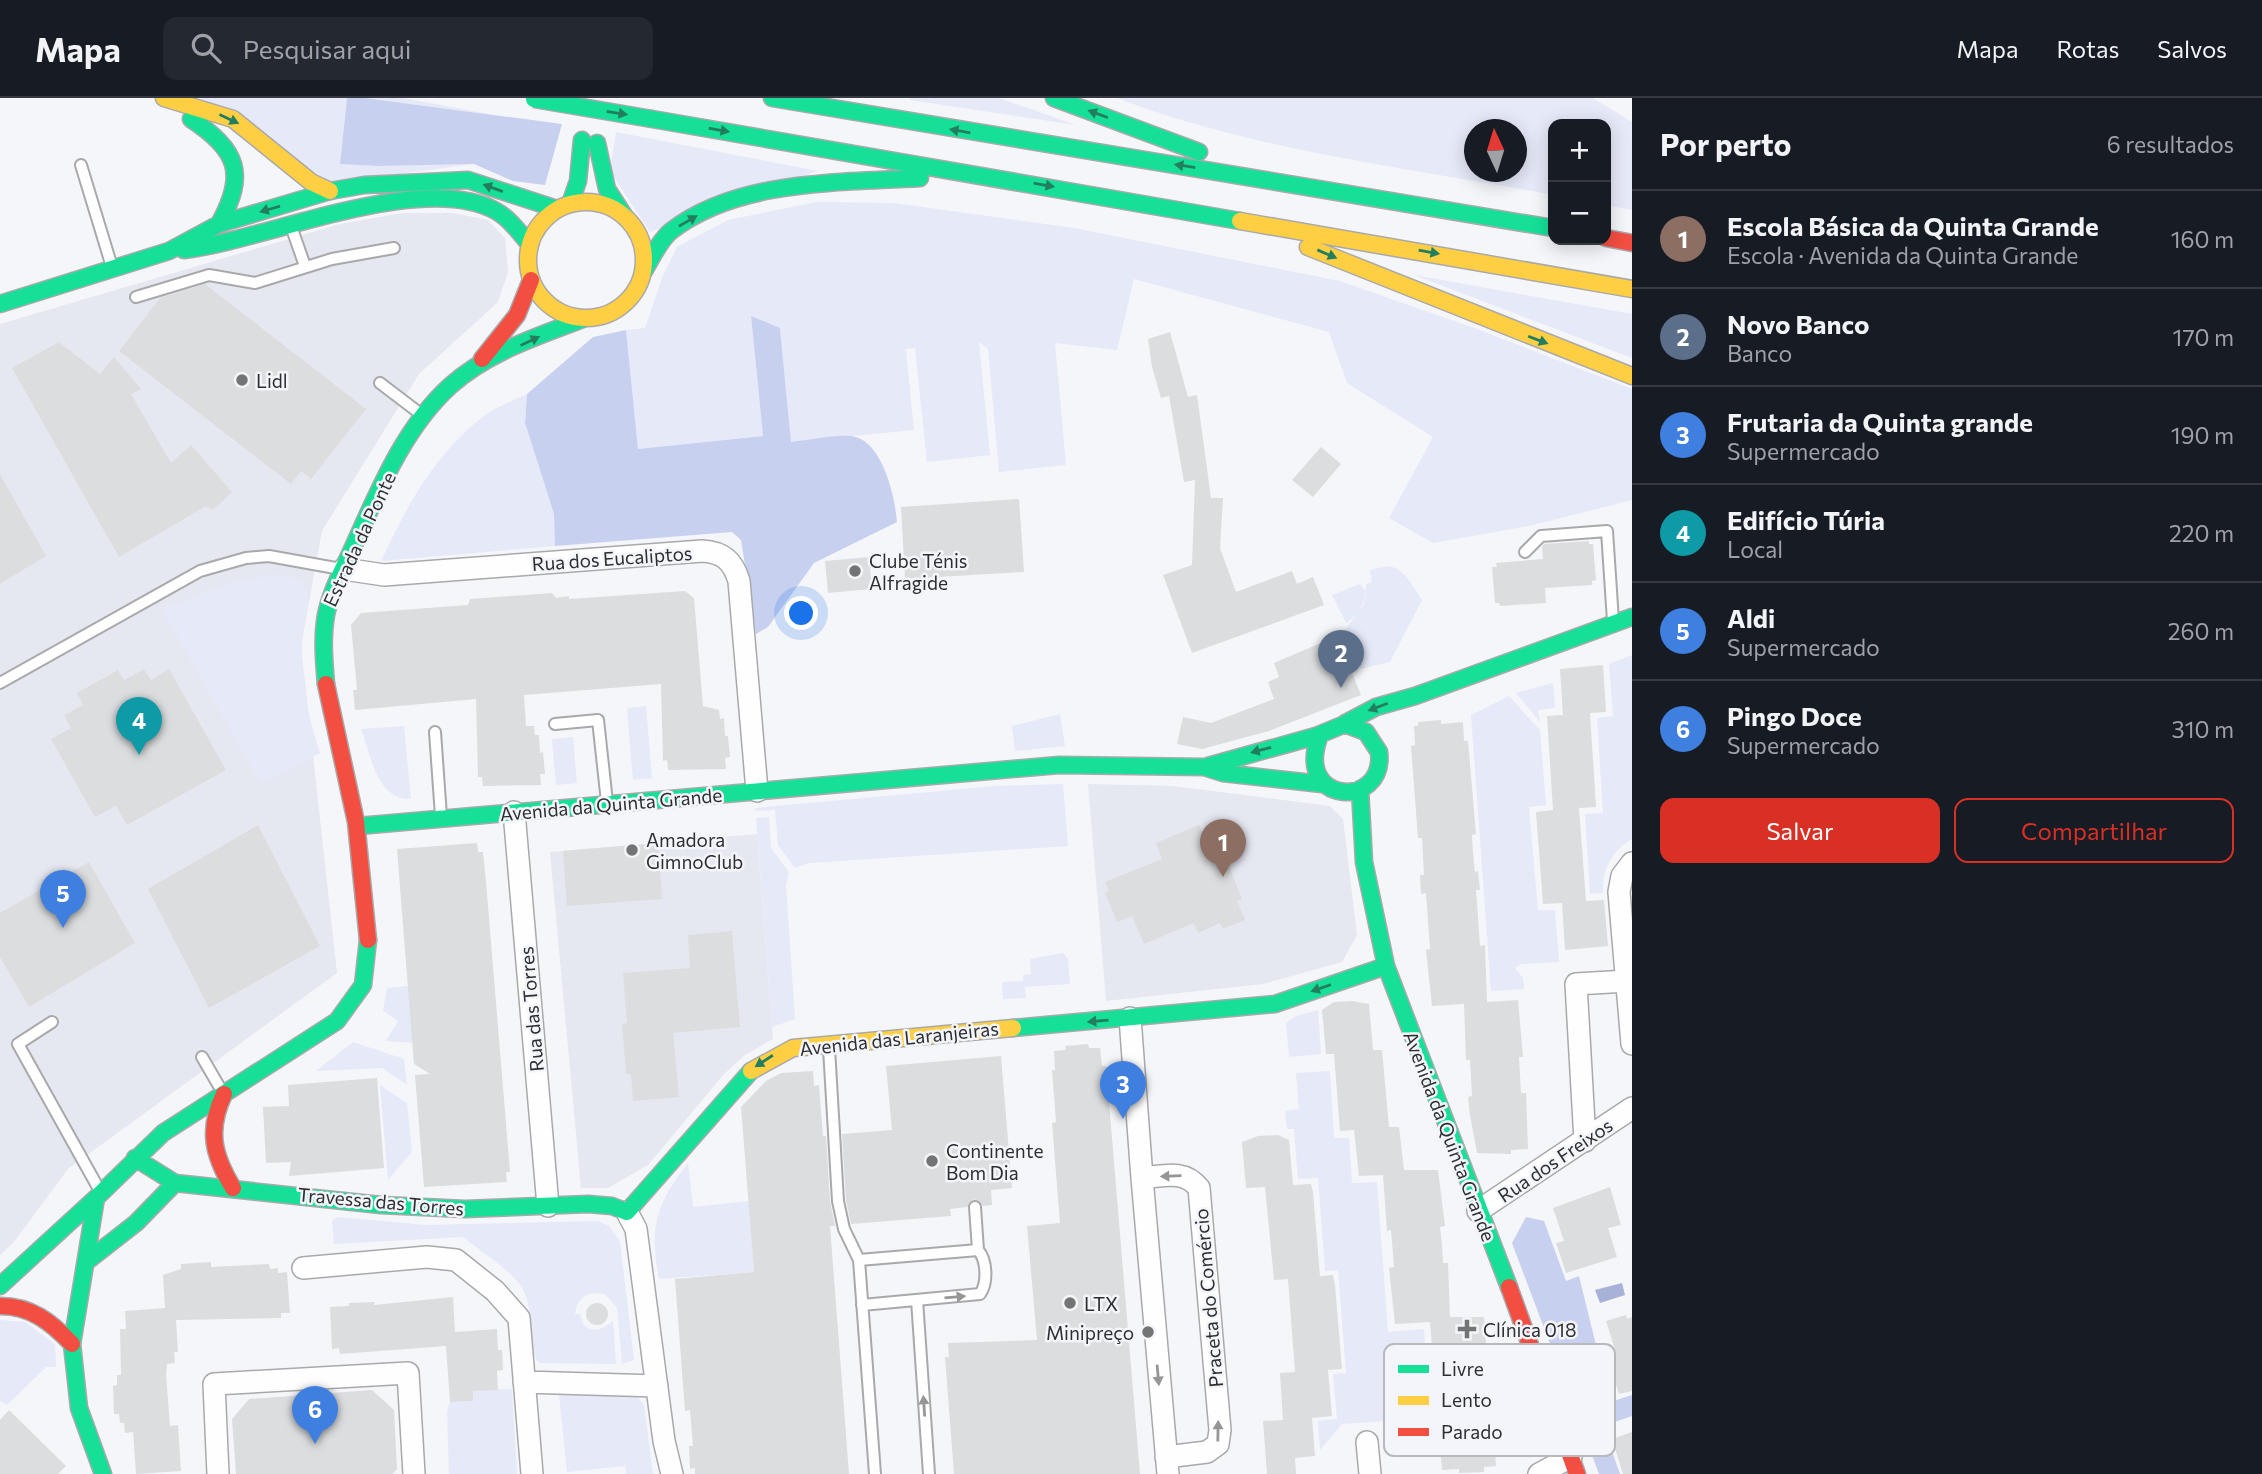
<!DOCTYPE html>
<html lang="pt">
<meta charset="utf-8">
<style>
body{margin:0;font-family:Commissioner,sans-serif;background:#242831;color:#f1f3f6}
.controls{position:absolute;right:21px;top:21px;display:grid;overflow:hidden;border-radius:14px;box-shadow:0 4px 18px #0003}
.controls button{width:63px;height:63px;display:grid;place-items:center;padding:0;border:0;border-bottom:2px solid #363941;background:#171b24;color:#f1f3f6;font:35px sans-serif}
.compass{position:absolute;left:1464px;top:21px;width:63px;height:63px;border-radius:50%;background:#171b24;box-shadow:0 4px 18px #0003;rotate:356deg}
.you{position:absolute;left:802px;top:516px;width:24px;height:24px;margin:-18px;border:5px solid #fff;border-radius:50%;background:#1a73e8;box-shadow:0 0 0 10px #1a73e833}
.badge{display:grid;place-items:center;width:46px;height:46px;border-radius:50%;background:#d93025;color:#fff;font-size:23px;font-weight:700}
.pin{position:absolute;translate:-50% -58px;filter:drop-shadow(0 2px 4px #0008)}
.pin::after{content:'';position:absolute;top:37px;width:24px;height:21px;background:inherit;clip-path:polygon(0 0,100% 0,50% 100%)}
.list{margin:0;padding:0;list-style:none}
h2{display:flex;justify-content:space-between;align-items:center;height:91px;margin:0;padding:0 28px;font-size:30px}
h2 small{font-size:23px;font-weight:400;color:#9ea1a6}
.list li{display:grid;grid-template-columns:46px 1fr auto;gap:21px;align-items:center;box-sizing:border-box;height:98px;padding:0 28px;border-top:2px solid #363941}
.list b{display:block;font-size:26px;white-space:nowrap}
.list p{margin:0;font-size:23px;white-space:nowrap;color:#9ea1a6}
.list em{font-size:23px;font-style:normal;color:#9ea1a6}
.actions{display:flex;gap:14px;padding:21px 28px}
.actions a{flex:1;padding:16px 0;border:2px solid #d93025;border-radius:14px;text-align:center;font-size:24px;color:#d93025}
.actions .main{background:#d93025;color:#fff}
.icon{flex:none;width:38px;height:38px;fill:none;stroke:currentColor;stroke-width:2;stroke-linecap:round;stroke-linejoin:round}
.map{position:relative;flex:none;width:1632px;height:1376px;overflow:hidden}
header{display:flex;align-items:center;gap:42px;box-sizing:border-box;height:98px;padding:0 35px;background:#171b24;border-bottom:2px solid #363941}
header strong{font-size:33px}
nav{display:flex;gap:38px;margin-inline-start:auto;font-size:24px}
.search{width:490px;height:63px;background:#242831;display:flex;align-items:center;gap:18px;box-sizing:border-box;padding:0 24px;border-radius:14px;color:#9ea1a6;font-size:26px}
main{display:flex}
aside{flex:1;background:#171b24}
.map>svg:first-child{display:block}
.built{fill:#e6e8f1}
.green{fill:#e6e9f8;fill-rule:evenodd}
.forest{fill:#c8d0f0}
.water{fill:#a8b1d7}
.building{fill:#dcdddf}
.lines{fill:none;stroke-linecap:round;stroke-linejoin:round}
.lane-casing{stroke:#a9a9ab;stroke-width:14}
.street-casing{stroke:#a9a9ab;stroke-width:24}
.fast-casing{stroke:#a9a9ab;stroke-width:19}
.slow-casing{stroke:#a9a9ab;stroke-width:19}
.jam-casing{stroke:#a9a9ab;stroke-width:19}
.lane{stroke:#fefefe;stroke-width:10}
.street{stroke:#fefefe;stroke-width:21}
.fast{stroke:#16e098;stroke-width:16}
.slow{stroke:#ffcf43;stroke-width:16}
.jam{stroke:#f24e42;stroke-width:16}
.fast-bridge-casing{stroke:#a9a9ab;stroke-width:19;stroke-linecap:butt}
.fast-bridge{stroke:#16e098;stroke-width:16}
.oneway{fill:#237e5f}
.oneway2{fill:#969697}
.poi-dot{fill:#737476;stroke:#f4f5fa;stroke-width:2.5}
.labels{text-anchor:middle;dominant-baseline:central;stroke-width:5;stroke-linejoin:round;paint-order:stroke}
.poi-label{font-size:19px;fill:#2d2e30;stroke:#f4f5fa;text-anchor:start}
.street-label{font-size:19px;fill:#2d2e30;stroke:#f4f5fa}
.key{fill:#f4f5fa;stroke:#b8b9bd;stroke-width:2}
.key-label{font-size:19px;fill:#2d2e30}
</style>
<header>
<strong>Mapa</strong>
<div class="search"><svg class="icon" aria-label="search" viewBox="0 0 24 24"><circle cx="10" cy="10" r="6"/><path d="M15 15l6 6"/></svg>Pesquisar aqui</div>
<nav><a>Mapa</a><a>Rotas</a><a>Salvos</a></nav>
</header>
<main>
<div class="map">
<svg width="1632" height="1376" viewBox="0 0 1632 1376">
<rect width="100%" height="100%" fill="#f5f6f9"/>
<path class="built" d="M402,115H453L488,122L505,140L508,174L498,204L419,276L322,433L301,548L337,875L68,1071L14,1144L0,1157V226L340,126Z
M1088,686L1173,688L1330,708L1343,721L1357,837L1342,864L1263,886L1106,903Z
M757,736L773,941L745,957L724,976L648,1067L608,1090H581L550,754Z"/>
<path class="green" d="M201,0H347L340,66L378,68L474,66L332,85Z
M365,0H403L495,17Z
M911,0H999L1076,27L909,2Z
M1117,0H1593L1632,24V112L1606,107V26H1553V97C1408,70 1256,53 1117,0ZM1475,32H1517V74H1475Z
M616,34L818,73L650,134L610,73Z
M817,104L894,105L1074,130L1340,183L1477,231L1632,291V402L1529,428L1433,445L1389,420L1433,339L1347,285L1329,234L1134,181L1117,252L1055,245L1066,367L999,374L988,251L979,244L990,357L927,364L915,250L906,251L914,332L791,344L780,230L751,219L763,338L638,351L626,232L645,230L662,180L677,149L728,122Z
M1414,177L1632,216V260Z
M527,296L525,325L554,416L555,448L381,463C408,406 436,353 488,315C500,307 515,302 527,296Z
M1388,468C1405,470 1413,489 1422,502L1390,564L1361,571L1345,532L1364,506L1366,486L1372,484L1370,472Z
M280,476L302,482C315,498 303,526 302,546C301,583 308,620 320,655L261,686L162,511L236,483Z
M1360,486L1366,494C1364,507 1358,518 1346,525L1332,497Z
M1632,557V741C1611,753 1602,772 1603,795L1590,796L1585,716L1603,715L1597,620L1613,618L1609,566Z
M1553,585L1555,610L1538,612L1540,624L1516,595Z
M1509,598L1540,632L1546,707L1529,709L1538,812H1555L1559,864L1521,866L1515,870L1523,880L1524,891L1491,893L1471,617Z
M646,608L652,680L633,682L627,610Z
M1060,616L1065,648L1015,653L1012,628Z
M404,628L411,701C377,702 371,658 361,631Z
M573,639L577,685L556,687L552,641Z
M1063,686L1068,748L809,765L795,770L778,747L775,712L755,713V710L995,688Z
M769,719L771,750L789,774L786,787L795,921L772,929L756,720Z
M1063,855L1068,861L1070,886L1025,889L1026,900L1003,901L1002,884L1023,883V877L1031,876L1030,861Z
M408,888L413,945L386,943L398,923L383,913L387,890Z
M1318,912L1321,956L1289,959L1286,925L1296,918Z
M353,944L404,961L407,987L382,970L316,973Z
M1330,973L1334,1040H1349L1352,1085L1377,1084L1388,1234L1424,1231L1432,1345L1429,1350L1412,1351L1405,1333L1388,1323L1342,1326L1320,1352L1318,1323L1337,1321L1333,1276L1346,1275L1338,1172L1325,1173L1318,1080L1298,1081L1294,1031H1287L1285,1013L1299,1011L1296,975Z
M380,987L407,1005L412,1054L388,1082Z
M688,1065L693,1109L749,1103L754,1174L659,1181C649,1129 656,1106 688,1065Z
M337,1119L426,1127L598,1123L609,1128L620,1143L634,1262L622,1266L617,1210L605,1196C589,1193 577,1199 575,1216H580L583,1226C596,1237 603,1230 613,1223L616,1266L539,1265C528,1254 535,1211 522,1190C513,1174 479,1152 463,1139L334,1146L332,1123Z
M0,1222L25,1224L55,1246L56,1269H46L7,1307L0,1303Z
M512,1291L517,1376H449L447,1314L450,1304L473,1303V1293Z
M559,1297L637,1298L644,1307L653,1376H626L625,1368L567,1374Z"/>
<path class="forest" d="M347,0H365L562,26L545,87L513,83L474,66L378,68L340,66Z
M751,218L780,230L791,344C810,342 832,337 851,338C882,341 895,398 897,424L814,465L768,529L756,536L741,442L732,434L555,448L554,416L525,325L527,296L593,239L626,232L638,351L763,338Z
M1526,1119L1544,1123L1566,1183L1579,1178L1610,1304L1632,1297V1318L1603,1328L1620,1376H1599L1512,1145Z"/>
<path class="water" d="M1622,1185L1625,1197L1600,1205L1595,1192Z"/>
<path class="building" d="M205,186L366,311L311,381L301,373L291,386L119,253L160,200Z
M1170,234L1188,299L1197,297L1211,400H1223L1220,450L1236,494L1292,473L1297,486L1313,479L1324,507L1192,555L1163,477L1192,467L1195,382L1184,384L1169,298L1161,300L1152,269L1148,241Z
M59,244L100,276L114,259L141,291L131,296L171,365L191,347L232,394L213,412L206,408L119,459L12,270Z
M1321,349L1341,366L1313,399L1292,382Z
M0,376L46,458L0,486Z
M1019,401L1024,474L905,481L901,409Z
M1589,443V446H1593L1596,482L1592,483V487L1545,490L1546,505L1500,508L1499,505H1495L1492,469H1497L1496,465L1543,461L1542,449L1544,446Z
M869,459L872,491L828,495L825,463Z
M685,493L694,500L703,608L719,612L720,621L724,620L725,638H728L730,659L725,660L726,671L668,672L667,662L663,663L661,586L524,597L526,628H534L535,637H539L540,655L543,654L545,676H540L541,687L483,688L482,679H478L476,601L355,612L353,592H357L351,527L361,515L468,507L470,501L552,495L556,500L569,498V501Z
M1337,538L1361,597L1269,633L1202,651L1177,646L1183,619L1211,625L1274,601L1268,584L1279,579L1274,565Z
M1603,567L1606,614L1590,615L1596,709L1579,710L1586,803L1604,802L1608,848L1565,852L1562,805L1543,806L1536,714L1553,712L1547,618L1563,617L1560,571Z
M144,571L151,582L169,571L226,672L127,727L116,708L95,719L51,641L71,630L64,617L83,607L77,595L118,572L124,582Z
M1441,622V626L1463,624L1464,643H1468L1476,736L1472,737L1473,755L1475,774L1478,773L1480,792H1476L1480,848L1485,847L1487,904L1518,902L1523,959H1519L1521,995H1526L1528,1051L1511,1052V1056L1477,1055L1470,1017L1468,999L1472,998L1470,962H1466L1464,906L1432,908L1426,852L1430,851L1426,795L1421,796L1420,777H1424L1422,740H1418L1411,648L1415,647L1414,628H1418V624Z
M1222,726L1231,747L1222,751L1242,801L1237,803L1245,822L1223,831L1220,825L1198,835L1194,825L1144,846L1132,818L1117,824L1105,795L1109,793L1105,784L1162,761L1156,745L1199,727L1202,734Z
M258,727L320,848L209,910L148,791Z
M477,745L478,754H483L486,784L510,1074H506L507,1084L424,1089L415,977L430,976L414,966L397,751Z
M658,745L662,801L567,808L563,753Z
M89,764L135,845L29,909L0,859V815Z
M732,833L740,929L673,935L679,999L633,1003L631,976H626L622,926L627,925L623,875L690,870L688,837Z
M1352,903L1369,906L1373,952H1382L1389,1029H1399L1404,1072H1438L1445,1128L1440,1129L1442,1147L1443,1165H1448L1450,1219H1484L1496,1368L1484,1369V1374L1459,1375V1371L1442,1372L1430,1224L1395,1226L1389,1170L1394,1169L1391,1132L1387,1133L1383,1077L1359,1078L1354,1032L1340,1033L1334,956H1326L1322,912L1334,904Z
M1088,946L1089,950H1100L1102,968H1106L1140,1376H954L945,1259H949L948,1245L1037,1242L1027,1128L1060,1125L1052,1025L1056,1024L1052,972H1055L1054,953L1066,952L1065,948Z
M1001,958L1012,1090L991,1092L992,1107L983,1108L974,1101L967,1109L950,1111L951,1118L851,1126L846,1102L842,1036L892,1032L886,968Z
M813,973L814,988L819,987L823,1038H826L830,1103L835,1128H830L849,1376H695V1370L690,1371L689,1348H693L690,1312L685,1313L675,1181L754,1174L741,1009L766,983L781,975Z
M377,980L384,1070L289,1078L291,1064L266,1065L263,1009L289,1008L288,987Z
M1278,1037L1289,1042L1293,1087L1311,1086L1313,1094L1320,1178L1333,1177L1335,1187L1342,1271L1328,1272L1332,1318L1312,1320L1315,1358L1295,1360L1296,1376H1267L1263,1323L1283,1322L1280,1275L1295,1274L1288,1181L1274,1182L1265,1089L1246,1090L1242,1044L1258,1038Z
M1610,1089L1621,1127L1608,1130L1617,1159L1566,1175L1556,1145L1564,1143L1553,1110Z
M211,1164V1169L269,1166L270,1171L278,1170V1175L287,1174L290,1215H281V1220L176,1222L178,1254H174L175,1265L167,1266L166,1276L170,1328L178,1327L181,1373L136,1376L133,1334L125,1335L124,1325H120L119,1316H114L113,1288L117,1287V1277H121L120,1231H126L125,1213L165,1210L163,1177L181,1171V1166Z
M453,1199L455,1234L497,1231L498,1252H502L503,1272L497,1273L498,1292L473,1293V1303L450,1304L446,1248L340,1256L339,1250L332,1251L330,1209L349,1208V1205L375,1204L374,1207Z
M586 1216a11 11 0 1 1 22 0a11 11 0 1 1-22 0Z
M1626,1217L1627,1221L1632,1219V1293L1619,1296L1607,1258L1616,1255L1606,1223Z
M372,1292L394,1312L397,1371L392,1376H236L232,1321L249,1301Z
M9,1312L66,1368L58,1376H0V1322Z
M1632,1334V1376H1623L1612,1341Z"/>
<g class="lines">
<defs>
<path id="lane" d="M81,67L112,169
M292,131L305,168
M136,199L209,177L255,185L332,161L394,150
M380,285L422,317
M1525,454L1541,438L1607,433L1613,523
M0,585L200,473L246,460L269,458L341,471
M555,626L598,622L607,704
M435,634L441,718
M52,924L18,946L100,1093
M829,950L838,1103L844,1131L859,1162L875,1376
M202,959L223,995
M975,1109L978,1152
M859,1162L978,1152C987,1162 988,1185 980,1196L862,1207
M917,1202L929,1376"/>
<path id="street" d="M344,471L384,477L702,453C723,454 733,463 739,483L757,693
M514,714L548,1108
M1632,765L1622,778L1619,794L1632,946
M1130,920L1142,1080
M1585,1043L1576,886L1627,883
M1478,1113L1632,1010
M627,1114L636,1131L664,1343L672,1376
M303,1170L427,1159L456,1162L495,1193L519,1220L532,1376
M524,1284L657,1288
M1367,1344L1370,1376
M1166,1359L1207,1354L1218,1346L1220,1332L1199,1090C1184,1071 1164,1078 1142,1080L1168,1376
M218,1376L214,1286L408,1275L414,1376
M1539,1376L1571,1359"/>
<path id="fast" d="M772,0L1553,130
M1054,0L1199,54
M191,21C238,52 247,76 219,126
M652,21L1240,123
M597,45L607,91L625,119
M570,106L578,83L582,42
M184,152C266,142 422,72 496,113C510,121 520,135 530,147
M644,173C652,160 659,143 671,133C738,81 840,85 920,80
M0,206L169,153L219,126L330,93L364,87L468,82L557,111
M326,586C324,563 322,540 326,517C331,492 344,470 354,447C379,392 404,330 450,288C488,254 536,239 583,221
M1344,626L1376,609L1415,598L1632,519
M1208,668L1316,638L1345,626L1366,634L1379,654C1386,712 1292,707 1320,637
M1360,691L1364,764L1386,868L1509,1189
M358,728L1059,667L1204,669L1223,675L1322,686
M1013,930L1275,906L1386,868
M135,1060L175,1085L381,1107L465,1111L588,1106L612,1108L627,1114L751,973
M86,1164L136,1125L175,1085
M0,1188L96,1100
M103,1376L79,1310L72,1246L96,1100L163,1035L337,923L363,887L368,842"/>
<path id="slow" d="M164,0L233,21L311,84L330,93
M528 162a58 58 0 1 1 116 0a58 58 0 1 1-116 0Z
M1240,123L1632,191
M1308,149L1632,278
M751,973L793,950L1013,930"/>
<path id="jam" d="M1606,140L1632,145
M482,261L517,217L531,182
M326,586L356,724L368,842
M224,996C207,1032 213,1057 233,1090
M1509,1189L1577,1376
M0,1208C31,1208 51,1224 72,1246"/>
</defs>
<use href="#lane" class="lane-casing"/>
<use href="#street" class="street-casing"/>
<use href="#fast" class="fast-casing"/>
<use href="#slow" class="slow-casing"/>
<use href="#jam" class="jam-casing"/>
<use href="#lane" class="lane"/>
<use href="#street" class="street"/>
<use href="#fast" class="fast"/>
<use href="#slow" class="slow"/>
<use href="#jam" class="jam"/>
<defs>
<path id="fast-bridge" d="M534,1L652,21"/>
</defs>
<use href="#fast-bridge" class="fast-bridge-casing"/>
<use href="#fast-bridge" class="fast-bridge"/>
</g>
<defs><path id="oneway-solid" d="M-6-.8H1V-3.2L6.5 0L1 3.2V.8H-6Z" transform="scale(1.75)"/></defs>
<g class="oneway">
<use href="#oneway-solid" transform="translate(617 15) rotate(9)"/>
<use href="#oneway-solid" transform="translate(1098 16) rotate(-160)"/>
<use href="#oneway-solid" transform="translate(229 21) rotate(25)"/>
<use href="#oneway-solid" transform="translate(719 32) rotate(10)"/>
<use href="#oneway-solid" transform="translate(960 33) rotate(-170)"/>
<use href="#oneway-solid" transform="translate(1185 68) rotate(-171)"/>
<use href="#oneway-solid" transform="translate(1044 87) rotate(10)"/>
<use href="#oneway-solid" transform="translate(493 90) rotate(-160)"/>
<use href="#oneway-solid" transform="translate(270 111) rotate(164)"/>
<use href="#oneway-solid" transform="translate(688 123) rotate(-30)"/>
<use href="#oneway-solid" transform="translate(1429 154) rotate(10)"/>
<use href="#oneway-solid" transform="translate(1327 156) rotate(23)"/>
<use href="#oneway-solid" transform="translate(1538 242) rotate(21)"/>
<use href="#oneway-solid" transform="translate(530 243) rotate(-25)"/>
<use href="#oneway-solid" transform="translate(1378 609) rotate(159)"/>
<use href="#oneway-solid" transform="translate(1261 652) rotate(165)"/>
<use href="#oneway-solid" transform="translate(1321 890) rotate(161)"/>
<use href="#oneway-solid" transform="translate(1098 923) rotate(175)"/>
<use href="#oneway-solid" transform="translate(764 963) rotate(147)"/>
</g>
<g class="oneway2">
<use href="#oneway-solid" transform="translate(1171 1078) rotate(178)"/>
<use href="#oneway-solid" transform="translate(955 1199) rotate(-5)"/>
<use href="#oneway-solid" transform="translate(1158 1277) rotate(85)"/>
<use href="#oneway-solid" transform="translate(924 1308) rotate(-94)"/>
<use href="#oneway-solid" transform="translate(1218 1333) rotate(-89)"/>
</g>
<g class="poi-dot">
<circle cx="242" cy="282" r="7"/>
<circle cx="855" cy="473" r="7"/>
<circle cx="632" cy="752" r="7"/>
<circle cx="932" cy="1063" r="7"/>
<circle cx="1070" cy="1205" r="7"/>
<path d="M1463.5 1220.5h7v7h7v7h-7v7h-7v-7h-7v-7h7z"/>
<circle cx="1148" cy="1234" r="7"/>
</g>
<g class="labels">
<g class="poi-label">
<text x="256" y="282">Lidl</text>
<text x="869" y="462">Clube Ténis<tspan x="869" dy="22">Alfragide</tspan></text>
<text x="646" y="741">Amadora<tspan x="646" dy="22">GimnoClub</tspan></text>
<text x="946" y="1052">Continente<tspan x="946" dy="22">Bom Dia</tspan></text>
<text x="1084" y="1205">LTX</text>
<text x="1483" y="1231">Clínica 018</text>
<text x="1134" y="1234" text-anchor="end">Minipreço</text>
</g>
<g class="street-label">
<text transform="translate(359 441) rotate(-65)">Estrada da Ponte</text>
<text transform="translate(612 460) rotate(-4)">Rua dos Eucaliptos</text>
<text transform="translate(611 706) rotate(-5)">Avenida da Quinta Grande</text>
<text transform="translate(531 911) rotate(-95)">Rua das Torres</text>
<text transform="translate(899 940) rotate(-6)">Avenida das Laranjeiras</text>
<text transform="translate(1450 1038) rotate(69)">Avenida da Quinta Grande</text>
<text transform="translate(1555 1062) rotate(-34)">Rua dos Freixos</text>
<text transform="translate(381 1103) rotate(5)">Travessa das Torres</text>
<text transform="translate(1208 1200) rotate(-95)">Praceta do Comércio</text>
</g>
</g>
<rect x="1384" y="1246" width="231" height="112" rx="10" class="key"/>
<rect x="1398" y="1267" width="31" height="8" fill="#16e098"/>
<rect x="1398" y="1298" width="31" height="9" fill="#ffcf43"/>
<rect x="1398" y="1330" width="31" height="8" fill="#f24e42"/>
<g class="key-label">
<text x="1441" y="1278">Livre</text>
<text x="1441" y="1309">Lento</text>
<text x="1441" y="1341">Parado</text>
</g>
</svg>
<div class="controls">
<button>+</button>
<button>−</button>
</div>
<svg class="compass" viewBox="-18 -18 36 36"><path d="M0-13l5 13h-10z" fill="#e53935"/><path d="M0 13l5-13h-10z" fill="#9ea1a6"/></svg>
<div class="you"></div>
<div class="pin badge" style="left:1223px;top:779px;background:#8d6e63">1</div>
<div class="pin badge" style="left:1341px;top:590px;background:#5c6f8a">2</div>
<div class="pin badge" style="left:1123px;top:1021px;background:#3f7fe0">3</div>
<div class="pin badge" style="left:139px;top:657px;background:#0f9aa8">4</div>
<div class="pin badge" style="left:63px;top:830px;background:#3f7fe0">5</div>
<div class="pin badge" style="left:315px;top:1346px;background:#3f7fe0">6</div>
</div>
<aside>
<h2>Por perto<small>6 resultados</small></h2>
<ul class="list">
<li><span class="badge" style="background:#8d6e63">1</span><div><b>Escola Básica da Quinta Grande</b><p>Escola · Avenida da Quinta Grande</p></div><em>160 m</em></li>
<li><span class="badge" style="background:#5c6f8a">2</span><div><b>Novo Banco</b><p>Banco</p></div><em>170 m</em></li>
<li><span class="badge" style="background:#3f7fe0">3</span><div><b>Frutaria da Quinta grande</b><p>Supermercado</p></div><em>190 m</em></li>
<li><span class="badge" style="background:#0f9aa8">4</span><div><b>Edifício Túria</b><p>Local</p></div><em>220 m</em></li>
<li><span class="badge" style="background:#3f7fe0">5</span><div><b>Aldi</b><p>Supermercado</p></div><em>260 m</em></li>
<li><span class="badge" style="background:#3f7fe0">6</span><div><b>Pingo Doce</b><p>Supermercado</p></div><em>310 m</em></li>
</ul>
<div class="actions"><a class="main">Salvar</a><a>Compartilhar</a></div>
</aside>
</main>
